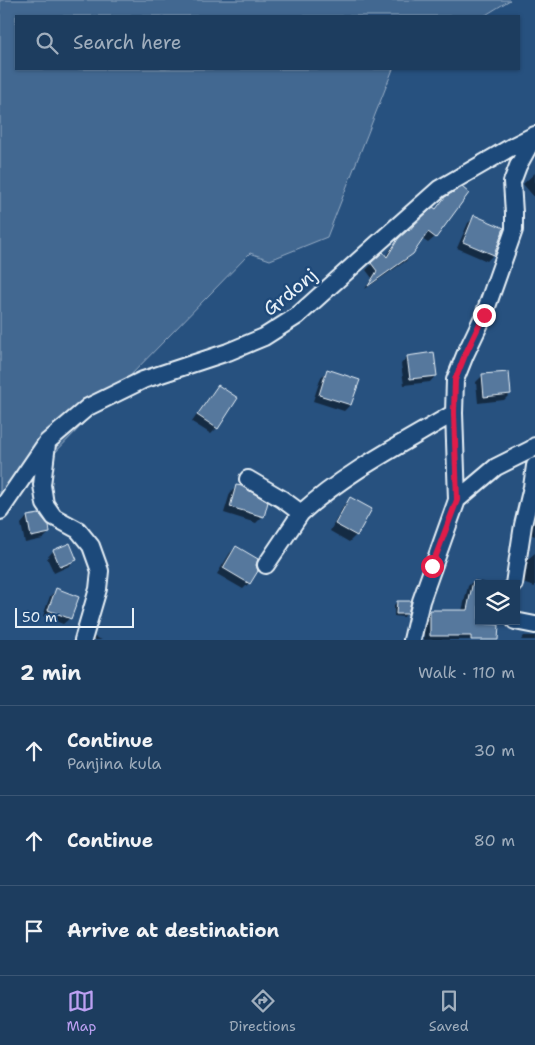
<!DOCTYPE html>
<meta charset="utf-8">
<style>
body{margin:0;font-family:"Shantell Sans",sans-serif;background:#254465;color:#f1f3f6}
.controls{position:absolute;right:15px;bottom:15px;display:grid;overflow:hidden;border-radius:0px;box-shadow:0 1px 4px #0004}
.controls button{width:45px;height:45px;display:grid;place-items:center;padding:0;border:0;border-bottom:1px solid #3b5674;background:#1d3d5f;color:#f1f3f6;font:25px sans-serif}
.scale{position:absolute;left:15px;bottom:12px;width:119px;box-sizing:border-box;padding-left:5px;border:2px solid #e8f1f8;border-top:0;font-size:14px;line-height:18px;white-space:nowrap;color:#e8f1f8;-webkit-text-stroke:4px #1f4a7a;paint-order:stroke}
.stop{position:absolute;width:15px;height:15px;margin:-11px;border:4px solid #e11d48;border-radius:50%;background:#fff}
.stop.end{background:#e11d48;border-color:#fff;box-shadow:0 1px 5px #0008}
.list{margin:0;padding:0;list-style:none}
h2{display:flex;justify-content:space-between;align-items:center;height:65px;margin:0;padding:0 20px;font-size:21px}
h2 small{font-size:16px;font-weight:400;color:#a0aebd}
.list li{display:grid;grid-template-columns:32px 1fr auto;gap:15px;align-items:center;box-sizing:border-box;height:90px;padding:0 20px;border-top:1px solid #3b5674}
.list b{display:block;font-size:19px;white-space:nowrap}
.list p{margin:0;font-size:16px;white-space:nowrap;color:#a0aebd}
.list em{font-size:16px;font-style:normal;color:#a0aebd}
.icon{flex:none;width:28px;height:28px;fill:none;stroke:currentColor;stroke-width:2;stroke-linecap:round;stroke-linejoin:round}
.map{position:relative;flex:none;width:535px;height:640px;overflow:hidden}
.search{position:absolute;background:#1d3d5f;box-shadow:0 1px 4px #0004;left:15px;right:15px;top:15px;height:55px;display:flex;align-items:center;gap:12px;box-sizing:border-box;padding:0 18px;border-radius:0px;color:#a0aebd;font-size:19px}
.sheet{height:335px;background:#1d3d5f}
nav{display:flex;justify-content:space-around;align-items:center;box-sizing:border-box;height:70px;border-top:1px solid #3b5674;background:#1d3d5f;font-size:14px;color:#a0aebd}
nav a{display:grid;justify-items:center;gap:2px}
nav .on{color:#bca0f2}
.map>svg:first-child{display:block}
.green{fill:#436891;stroke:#96acc4}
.shadow{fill:#0007}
.building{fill:#57789d;stroke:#e8f1f8}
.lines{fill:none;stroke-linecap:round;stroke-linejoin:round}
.street-casing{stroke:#e8f1f8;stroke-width:20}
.street{stroke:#1f4a7a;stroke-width:16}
.route{stroke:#e11d48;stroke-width:6}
.labels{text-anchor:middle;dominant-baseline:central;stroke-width:5;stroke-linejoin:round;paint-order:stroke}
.street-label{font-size:19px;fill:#e8f1f8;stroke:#1f4a7a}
</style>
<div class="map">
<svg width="535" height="640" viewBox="0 0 535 640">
<rect width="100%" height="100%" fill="#27517f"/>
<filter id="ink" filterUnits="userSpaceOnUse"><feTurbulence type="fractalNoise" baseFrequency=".02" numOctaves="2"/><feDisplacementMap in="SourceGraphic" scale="10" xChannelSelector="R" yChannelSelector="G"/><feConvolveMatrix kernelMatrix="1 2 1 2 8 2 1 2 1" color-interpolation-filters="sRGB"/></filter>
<g filter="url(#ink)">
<path class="green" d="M0,0H510L484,16H16V69H393L327,237L270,260L250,253L0,509Z"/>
<path class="shadow" d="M535,173V198L523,184Z
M446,198L435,237L428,243L422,239L412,254L406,261L365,289L372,278L366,270L372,264L385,257L392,247L399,240L435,210Z
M475,217L502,228L493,255L487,261L457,248L468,223Z
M407,357L436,375L430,382L404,385L401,364Z
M328,371L350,405L344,411L313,401L321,377Z
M483,375L510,394L504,400L478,403L476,382Z
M218,386L217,428L211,434L192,422L212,393Z
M237,486L263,516L256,523L224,513L230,493Z
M350,499L370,510L356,535L349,542L330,531L344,505Z
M535,504V536L529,534Z
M39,515L49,533L43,539L25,543L21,524L27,517Z
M69,544L76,560L69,566L54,573L47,558L53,551Z
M236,547L249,583L243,589L217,574L230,553Z
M535,553V587L522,583L528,559Z
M474,580L490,584H479V621H492L491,625L497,640H424V617L430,611H462L468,586Z
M57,590L70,618L63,624L43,616L50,596Z
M397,602L406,614L404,617L394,616V605Z
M524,636H535V640H521Z
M95,637L102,640H92Z"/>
<path class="building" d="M462,187L469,193L436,238L428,232L413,254L368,286L377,271L371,263L383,252L387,257L398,239L408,230L409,231L413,226L433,207L436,209L445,197Z
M474,215L504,228L494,255L463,242Z
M434,352L437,376L410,379L407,356Z
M327,369L360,380L351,405L319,395Z
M509,372L511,394L484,397L482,374Z
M218,385L238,398L218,429L197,415Z
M236,485L242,486L268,502L264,517L230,507Z
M350,497L372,509L357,536L335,524Z
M39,514L49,525L50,533L31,537L27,516Z
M70,543L77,560L60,567L53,550Z
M236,546L258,559L256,565L258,571L250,584L223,568Z
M473,581L479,582V623L499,625L498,640H471V636H430V610H467Z
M56,588L79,597L71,619L48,610Z
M397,601H411L408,614H396Z"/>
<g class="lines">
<defs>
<path id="street" d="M47,444L42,485L45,504L54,517L78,530L91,546L100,571L98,589L83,640
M248,479L282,499L301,513C346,472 402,444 454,413
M457,500L454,413L455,380L465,355L484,315L514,230V213L512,182L518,166L535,135
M0,511L47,442L88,407L143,380L228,352L264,337L297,316L376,245L439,189L515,145L535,135
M266,565L301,513
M514,584L523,525L532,487L535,466
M515,621L535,625
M412,640L421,601L457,500L496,467L532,449L535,446"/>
</defs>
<use href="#street" class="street-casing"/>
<use href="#street" class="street"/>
</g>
</g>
<g class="lines" filter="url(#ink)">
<path class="route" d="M432,566L457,500L454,413L455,380L465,355L484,315"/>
</g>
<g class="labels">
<g class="street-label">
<text transform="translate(290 292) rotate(-39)">Grdonj</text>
</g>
</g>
</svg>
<div class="controls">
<button><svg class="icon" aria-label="layers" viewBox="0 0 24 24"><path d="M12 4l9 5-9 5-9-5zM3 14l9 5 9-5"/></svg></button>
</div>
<div class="scale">50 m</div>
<div class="stop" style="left:432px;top:566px"></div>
<div class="stop end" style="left:484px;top:315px"></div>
<div class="search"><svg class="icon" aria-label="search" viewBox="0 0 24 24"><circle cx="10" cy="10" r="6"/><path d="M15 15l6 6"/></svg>Search here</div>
</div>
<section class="sheet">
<h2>2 min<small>Walk · 110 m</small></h2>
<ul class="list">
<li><svg class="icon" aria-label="ahead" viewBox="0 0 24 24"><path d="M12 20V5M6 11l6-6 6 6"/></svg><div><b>Continue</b><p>Panjina kula</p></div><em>30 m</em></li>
<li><svg class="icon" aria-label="ahead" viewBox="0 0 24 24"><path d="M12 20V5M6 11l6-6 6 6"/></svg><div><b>Continue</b></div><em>80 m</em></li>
<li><svg class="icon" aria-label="arrive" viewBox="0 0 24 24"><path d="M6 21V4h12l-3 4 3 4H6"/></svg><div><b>Arrive at destination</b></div></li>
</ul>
</section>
<nav>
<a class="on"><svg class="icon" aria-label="map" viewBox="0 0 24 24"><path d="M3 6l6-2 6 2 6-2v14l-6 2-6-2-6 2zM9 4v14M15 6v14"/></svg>Map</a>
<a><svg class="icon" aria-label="directions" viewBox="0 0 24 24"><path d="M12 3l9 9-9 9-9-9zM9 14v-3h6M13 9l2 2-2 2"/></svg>Directions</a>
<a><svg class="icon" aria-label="saved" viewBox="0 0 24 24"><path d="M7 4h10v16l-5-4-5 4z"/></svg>Saved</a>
</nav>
